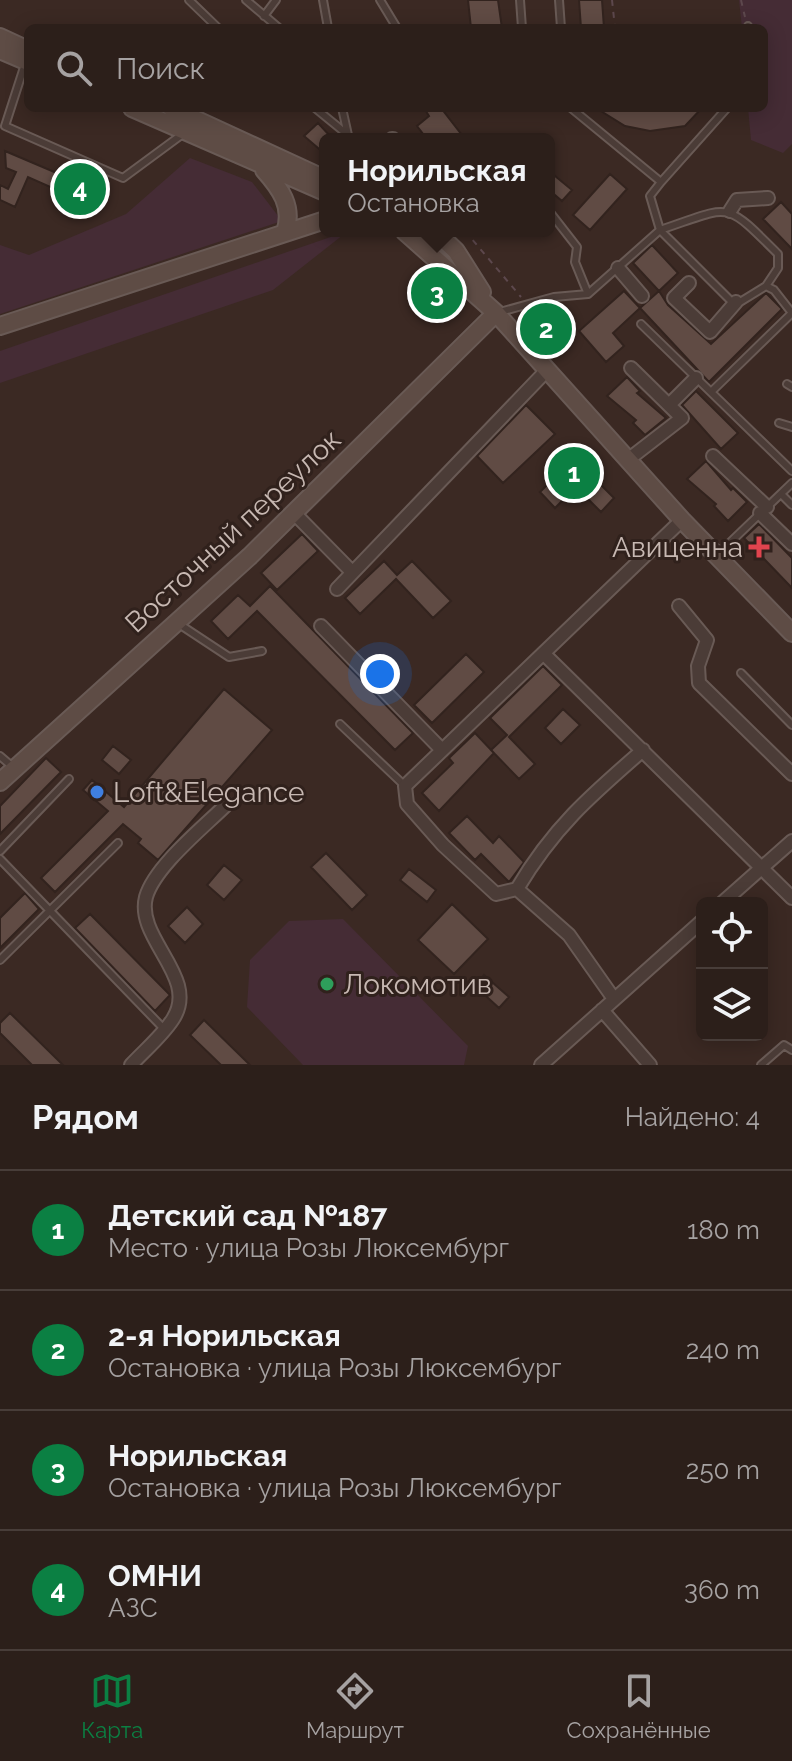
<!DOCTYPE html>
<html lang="ru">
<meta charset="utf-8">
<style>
body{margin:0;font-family:Raleway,sans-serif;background:#382c27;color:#f1f3f6}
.controls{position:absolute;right:24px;bottom:24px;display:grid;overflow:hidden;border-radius:12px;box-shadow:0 4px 20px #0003}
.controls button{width:72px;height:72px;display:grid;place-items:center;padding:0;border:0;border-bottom:2px solid #483d39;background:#2c1f1a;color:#f1f3f6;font:40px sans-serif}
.you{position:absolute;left:380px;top:674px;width:28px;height:28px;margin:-20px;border:6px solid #fff;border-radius:50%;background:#1a73e8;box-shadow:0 0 0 12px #1a73e833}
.badge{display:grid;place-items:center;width:52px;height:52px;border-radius:50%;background:#0b8043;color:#fff;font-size:26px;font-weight:700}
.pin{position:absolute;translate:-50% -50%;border:4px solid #fff;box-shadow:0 2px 8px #0006}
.popup{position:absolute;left:319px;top:133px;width:236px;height:104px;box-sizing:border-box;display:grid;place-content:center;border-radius:12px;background:#2c1f1a;filter:drop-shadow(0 2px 6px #0005);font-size:26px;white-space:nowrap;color:#a6a2a2}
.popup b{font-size:30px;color:#f1f3f6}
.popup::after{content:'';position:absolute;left:50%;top:100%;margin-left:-16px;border:16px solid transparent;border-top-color:#2c1f1a}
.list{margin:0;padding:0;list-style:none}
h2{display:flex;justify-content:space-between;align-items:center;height:104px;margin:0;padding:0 32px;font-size:34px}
h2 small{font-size:26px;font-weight:400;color:#a6a2a2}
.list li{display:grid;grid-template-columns:52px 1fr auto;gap:24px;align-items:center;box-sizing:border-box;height:120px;padding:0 32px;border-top:2px solid #483d39}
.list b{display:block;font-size:30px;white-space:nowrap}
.list p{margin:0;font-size:26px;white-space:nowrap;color:#a6a2a2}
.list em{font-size:26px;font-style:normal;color:#a6a2a2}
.icon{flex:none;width:44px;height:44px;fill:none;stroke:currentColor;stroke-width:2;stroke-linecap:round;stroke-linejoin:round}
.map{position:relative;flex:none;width:792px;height:1065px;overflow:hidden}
.search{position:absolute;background:#2c1f1a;box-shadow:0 4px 20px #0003;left:24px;right:24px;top:24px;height:88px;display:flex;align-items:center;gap:20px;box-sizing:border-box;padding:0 28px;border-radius:12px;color:#a6a2a2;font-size:30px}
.sheet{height:584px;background:#2c1f1a}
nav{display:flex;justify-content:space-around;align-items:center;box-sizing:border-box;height:112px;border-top:2px solid #483d39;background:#2c1f1a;font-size:22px;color:#a6a2a2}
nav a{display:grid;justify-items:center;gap:4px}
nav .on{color:#0b8043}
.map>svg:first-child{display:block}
.green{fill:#452c35}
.building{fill:#604b44;stroke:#32231e;stroke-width:2}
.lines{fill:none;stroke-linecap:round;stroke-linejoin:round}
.lane-casing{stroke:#695a55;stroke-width:10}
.street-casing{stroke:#695a55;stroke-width:16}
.secondary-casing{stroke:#695a55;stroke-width:20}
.path{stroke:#5d484d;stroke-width:2;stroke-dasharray:6 6;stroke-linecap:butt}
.lane{stroke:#4b3c37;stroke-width:6}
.street{stroke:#4b3c37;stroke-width:12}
.secondary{stroke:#5e4c45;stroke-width:16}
.health-dot{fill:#e0444e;stroke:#30211c;stroke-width:3}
.shop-dot{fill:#3f7fe0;stroke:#30211c;stroke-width:3}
.leisure-dot{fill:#2e9e5b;stroke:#30211c;stroke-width:3}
.labels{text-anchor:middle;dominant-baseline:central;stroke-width:6;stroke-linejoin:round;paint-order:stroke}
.street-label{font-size:28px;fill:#c7b8b2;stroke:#30211c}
.poi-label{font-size:28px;fill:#c7b8b2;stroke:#30211c;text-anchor:start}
</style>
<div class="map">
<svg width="792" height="1065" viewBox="0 0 792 1065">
<rect width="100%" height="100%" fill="#3b2923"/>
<path class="green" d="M739,0H792V144L783,153L751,140L748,108H764V28H742Z
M190,158L252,182L282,221L0,314V245L29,255L126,214Z
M348,231L273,290L0,383V351Z
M343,919L468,1046L464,1065H303L247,1007L250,960L289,921Z"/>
<path class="building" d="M468,0H498L502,28H471Z
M579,0H602L604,28H581Z
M424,108H441L465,139H427L417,126L429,116Z
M596,108L653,110L702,108L685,126L650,131L625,126Z
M318,123L331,137L325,139V154L304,136Z
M5,151L92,188L93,206L28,177L15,207L0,200V185L8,189L16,172L6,168Z
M549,171L572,190L562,201L549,190Z
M610,174L627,189L590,230L573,215Z
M781,202L792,214V249L763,219Z
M652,245L678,273L659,291L633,263Z
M624,291L640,308L613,333L624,346L606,362L579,331Z
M659,291L668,305L711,344L766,293L782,309L709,382L640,308Z
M627,377L640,391L637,393L666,418L645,435L633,423L636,420L607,396Z
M696,391L738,433L721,449L682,405Z
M526,405L555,434L503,483L477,456Z
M574,458L614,498L601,512L576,487L555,508L540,492Z
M706,461L731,490L733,488L747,502L728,521L714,506L716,504L687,479Z
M759,524L792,558V588L744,538Z
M302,534L318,551L277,590L261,573Z
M384,561L397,575L412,561L451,601L433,618L396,579L360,614L345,598Z
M270,586L413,733L395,750L257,611L228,639L211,621L238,595L250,606Z
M466,654L484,672L432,723L414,705Z
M543,666L562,685L509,737L535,764L519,779L491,750L507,735L490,718Z
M224,689L272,730L158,860L138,843L141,839L123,824L55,892L41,878L108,811L83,790L92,780L124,807Z
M563,709L580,725L561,744L545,728Z
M475,733L494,753L439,811L422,793L453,763L449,758Z
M113,746L131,760L119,774L102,760Z
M46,758L61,772L0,834V806Z
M467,816L493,843L499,836L524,862L509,882L481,854L475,860L449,833Z
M326,853L367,895L352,910L311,867Z
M224,865L242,880L224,900L207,885Z
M409,869L436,890L427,902L400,880Z
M25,893L39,909L0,948V918Z
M452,904L488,939L454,974L418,940Z
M187,907L203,924L185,943L168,926Z
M90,914L170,995L155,1011L75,928Z
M484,975L509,997L499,1008L475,986Z
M10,1013L63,1065H32L0,1033V1023Z
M204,1020L250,1065H221L190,1035Z"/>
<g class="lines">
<defs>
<path id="lane" d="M189,0L218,28
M246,0L279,28
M323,0L328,28
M380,0L397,28
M520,0L522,28
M559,0L561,28
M264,16L276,0
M748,26V28
M26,61L5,126L123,178L184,133
M315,108L348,135
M342,108L348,135
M571,108L661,182L650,196L660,230C732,206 723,199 778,254V268L766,286
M661,182L727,108
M549,211L577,247L575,262L588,294
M500,312L554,297L588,294L660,230L732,302H740L766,286L774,290L792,313
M641,324L792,471
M787,384L792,387
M711,392L792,313
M779,423L792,427
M781,494L792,505
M717,555L792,483
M179,624L229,657L262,651
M741,673L792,725
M340,724L405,786
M0,756L14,768
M0,851L69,779
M0,859L164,1029
M0,960L118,843
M761,1065L784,1045L792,1050"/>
<path id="street" d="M392,139H393
M730,211L737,200L768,198
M618,268L642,296
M689,283L674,298L710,332L736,302
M669,405L696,378
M713,456L767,507
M629,459L682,418L631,368
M294,513L352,572
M760,513L792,544
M337,589L548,369
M679,606L707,640L698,666L699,683L792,774
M321,626L442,750
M544,654L792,898
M517,889L496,894L443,845L407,804L405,786L682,520
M722,903L792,841
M614,999L569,935L517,889C553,828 590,796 643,750
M602,1010L650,1065
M131,1065C145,1050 162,1036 173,1019C200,977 135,939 146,897C155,866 204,827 227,804
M541,1065L702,921"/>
<path id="secondary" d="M0,37L28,50
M0,50L28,62
M132,108L325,192
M171,108L325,179
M264,170C280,188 294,207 285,232
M404,231L496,313L682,520L792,633
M435,231L456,251L482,292
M0,326L325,220
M0,782L250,556L496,313"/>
</defs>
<use href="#lane" class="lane-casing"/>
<use href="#street" class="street-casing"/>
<use href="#secondary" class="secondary-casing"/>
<path class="path" d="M612,0L615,28
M741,0L745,17
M465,231L521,297"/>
<use href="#lane" class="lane"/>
<use href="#street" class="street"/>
<use href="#secondary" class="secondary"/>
</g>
<path class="health-dot" d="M755 535h8v8h8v8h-8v8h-8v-8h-8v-8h8z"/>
<circle class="shop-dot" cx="97" cy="792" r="8"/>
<circle class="leisure-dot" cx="327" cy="984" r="8"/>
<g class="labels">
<g class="street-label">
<text transform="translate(233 531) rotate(-43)">Восточный переулок</text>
</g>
<g class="poi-label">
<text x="743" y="547" text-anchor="end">Авиценна</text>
<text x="113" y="792">Loft&amp;Elegance</text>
<text x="343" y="984">Локомотив</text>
</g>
</g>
</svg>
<div class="controls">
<button><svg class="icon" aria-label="locate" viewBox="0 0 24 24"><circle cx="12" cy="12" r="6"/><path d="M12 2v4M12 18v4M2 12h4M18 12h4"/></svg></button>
<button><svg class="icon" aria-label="layers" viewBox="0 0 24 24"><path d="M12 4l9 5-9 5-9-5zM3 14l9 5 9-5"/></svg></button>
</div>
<div class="you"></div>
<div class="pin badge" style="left:574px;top:473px">1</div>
<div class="pin badge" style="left:546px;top:329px">2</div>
<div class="pin badge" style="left:437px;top:293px">3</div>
<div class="popup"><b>Норильская</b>Остановка</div>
<div class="pin badge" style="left:80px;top:189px">4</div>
<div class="search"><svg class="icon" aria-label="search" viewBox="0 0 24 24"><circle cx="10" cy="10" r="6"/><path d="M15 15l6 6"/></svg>Поиск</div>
</div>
<section class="sheet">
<h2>Рядом<small>Найдено: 4</small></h2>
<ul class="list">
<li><span class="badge">1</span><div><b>Детский сад №187</b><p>Место · улица Розы Люксембург</p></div><em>180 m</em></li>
<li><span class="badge">2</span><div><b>2-я Норильская</b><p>Остановка · улица Розы Люксембург</p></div><em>240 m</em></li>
<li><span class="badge">3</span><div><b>Норильская</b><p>Остановка · улица Розы Люксембург</p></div><em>250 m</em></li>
<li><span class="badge">4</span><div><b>ОМНИ</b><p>АЗС</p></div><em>360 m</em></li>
</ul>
</section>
<nav>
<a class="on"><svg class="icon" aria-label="map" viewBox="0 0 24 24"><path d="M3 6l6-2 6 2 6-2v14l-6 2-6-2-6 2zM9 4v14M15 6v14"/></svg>Карта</a>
<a><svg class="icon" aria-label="directions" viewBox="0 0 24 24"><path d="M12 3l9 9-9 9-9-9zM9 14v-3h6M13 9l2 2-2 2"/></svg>Маршрут</a>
<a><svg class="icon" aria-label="saved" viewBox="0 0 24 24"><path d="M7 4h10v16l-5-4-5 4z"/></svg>Сохранённые</a>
</nav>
